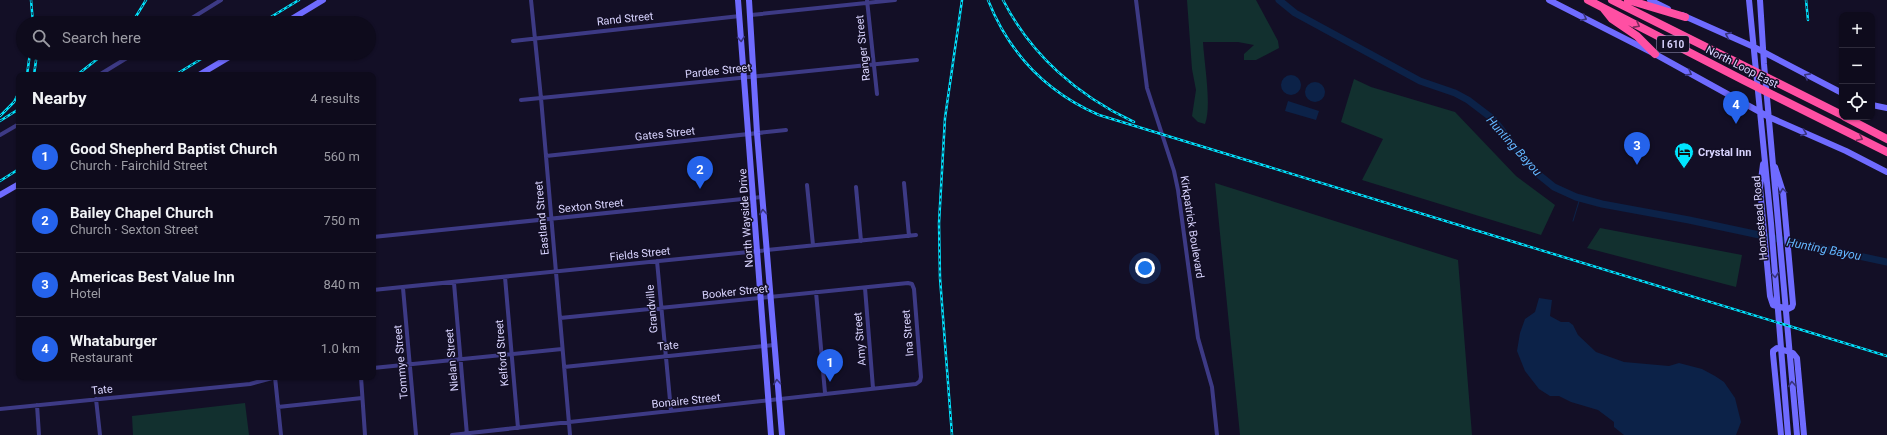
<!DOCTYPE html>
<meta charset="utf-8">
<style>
body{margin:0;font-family:Roboto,sans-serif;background:#171425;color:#f1f3f6}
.controls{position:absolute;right:12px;top:12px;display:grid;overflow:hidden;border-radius:8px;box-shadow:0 1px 3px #0004}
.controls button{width:36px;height:36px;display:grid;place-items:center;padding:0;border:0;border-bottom:1px solid #2e2b3b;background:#0e0b1c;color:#f1f3f6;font:20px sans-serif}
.you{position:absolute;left:1145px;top:268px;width:14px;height:14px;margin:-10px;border:3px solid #fff;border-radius:50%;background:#1a73e8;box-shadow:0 0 0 6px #1a73e833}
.badge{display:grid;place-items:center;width:26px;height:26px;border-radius:50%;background:#2563eb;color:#fff;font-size:13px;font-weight:700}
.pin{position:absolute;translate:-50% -33px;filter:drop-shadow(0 1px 2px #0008)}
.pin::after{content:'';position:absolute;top:21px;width:14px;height:12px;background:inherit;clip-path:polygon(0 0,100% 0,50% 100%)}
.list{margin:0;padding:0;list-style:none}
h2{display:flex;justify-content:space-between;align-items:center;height:52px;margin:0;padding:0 16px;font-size:17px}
h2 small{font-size:13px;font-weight:400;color:#9b9ba3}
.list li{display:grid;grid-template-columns:26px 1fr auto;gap:12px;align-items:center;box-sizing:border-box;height:64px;padding:0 16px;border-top:1px solid #2e2b3b}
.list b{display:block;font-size:15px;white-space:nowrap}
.list p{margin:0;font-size:13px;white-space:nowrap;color:#9b9ba3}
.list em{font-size:13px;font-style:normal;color:#9b9ba3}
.icon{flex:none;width:22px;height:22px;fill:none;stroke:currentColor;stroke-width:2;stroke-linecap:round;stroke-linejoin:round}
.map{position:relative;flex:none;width:1887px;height:435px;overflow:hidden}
.search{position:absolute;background:#0e0b1c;box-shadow:0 1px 3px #0004;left:16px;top:16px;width:360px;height:44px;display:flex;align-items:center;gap:10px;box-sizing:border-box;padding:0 14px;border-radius:22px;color:#9b9ba3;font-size:15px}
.panel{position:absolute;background:#0e0b1c;box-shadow:0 1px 3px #0004;left:16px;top:72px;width:360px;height:308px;border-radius:8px}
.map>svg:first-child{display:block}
.green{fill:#12302f}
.water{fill:#0c2248}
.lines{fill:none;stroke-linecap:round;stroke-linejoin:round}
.stream{stroke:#0c2248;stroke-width:1}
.river{stroke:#0c2248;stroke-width:7}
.minor{stroke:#3d3a85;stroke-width:4}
.secondary{stroke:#6f6bff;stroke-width:6}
.motorway{stroke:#ff4fa3;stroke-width:8}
.rail-casing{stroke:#00e5ff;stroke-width:2.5}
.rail{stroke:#130f26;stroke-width:1;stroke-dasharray:3;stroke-linecap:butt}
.oneway{stroke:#38347d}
.oneway2{stroke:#7d2c5e}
.labels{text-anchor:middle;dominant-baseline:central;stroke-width:3;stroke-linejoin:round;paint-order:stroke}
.shield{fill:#130f26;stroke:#9e99be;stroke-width:1}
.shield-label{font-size:10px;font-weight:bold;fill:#d9d4ff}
.street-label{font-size:11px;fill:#d9d4ff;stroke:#130f26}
.poi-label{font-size:11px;font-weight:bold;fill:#d9d4ff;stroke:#130f26;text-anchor:start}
.water-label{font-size:12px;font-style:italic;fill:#62b6ff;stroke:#130f26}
</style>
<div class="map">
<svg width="1887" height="435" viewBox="0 0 1887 435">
<rect width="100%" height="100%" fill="#130f26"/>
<path class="green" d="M1187,0H1256L1278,41L1279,48L1256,60H1244V54L1254,45L1238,42H1203C1204,63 1212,106 1205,124L1198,122L1192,116L1196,90L1192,69Z
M1354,79L1371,87L1455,112L1516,176L1555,205L1541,235L1362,180L1383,139L1341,122Z
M1215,183L1458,260L1472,435H1240Z
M1600,228L1742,255L1736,287L1587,248Z
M245,403L249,435H133L132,416Z"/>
<path class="water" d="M1281 85a10 10 0 1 1 20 0a10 10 0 1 1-20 0Z
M1305 92a10 10 0 1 1 20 0a10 10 0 1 1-20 0Z
M1288,101L1319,111L1316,120L1285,111Z
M1539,298L1552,300L1550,316L1561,322H1569L1573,325L1578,335L1596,352L1624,362L1669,366L1679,363L1702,369L1715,376L1724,382L1735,398L1741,422L1736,435H1624L1614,427V422L1598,410L1571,402L1559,396H1550L1539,389L1525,371L1517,351L1520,333L1525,319L1535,312Z"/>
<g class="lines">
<path class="stream" d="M1573,221L1580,198"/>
<path class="river" d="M1279,0L1295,13L1420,81L1455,93L1468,100L1493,119L1533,170L1554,187L1576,197L1602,204L1689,220L1887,262"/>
<path class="minor" d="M531,0L541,98L570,435
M867,0L877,94
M1136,0L1147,88L1174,171L1178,190L1198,338L1212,387L1217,435
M751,15L895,0
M184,23L221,0
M513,41L740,16
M99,75L135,53
M521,100L917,60
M0,135L19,124
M546,156L786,130
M904,183L909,236
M807,185L813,245
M856,187L861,241
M373,237L762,197
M657,261L671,411
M505,277L518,428
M454,283L467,435
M403,288L416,435
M865,288L873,388
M373,290L916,235
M816,292L825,393
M564,367L774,345
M373,368L562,349
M275,377L281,435
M361,377L365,435
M96,399L100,435
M37,405L39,435
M278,407L362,398
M0,409L250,384L276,377
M452,435L916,384L920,381L921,377L914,289L912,284L908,283L560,318"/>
<path class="secondary" d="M738,0L771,435
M749,0L757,133L782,435
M1549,0L1655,54L1769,117L1846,151L1887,172
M1650,0L1668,9
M1749,0L1771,223L1788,435
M1760,0L1764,64L1797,435
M1682,15L1754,47L1842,93
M285,23L323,0
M199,75L236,53
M1872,105L1887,108
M1763,164L1760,188L1770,296L1773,305L1788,309L1792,307L1793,304L1783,192L1775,167
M0,195L19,184
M1781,435L1773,354V351L1777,348L1793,353L1797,358L1804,435"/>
<path class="motorway" d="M1588,0L1743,80L1887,152
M1612,0L1842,115
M1628,0L1685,17
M1604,9L1612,19L1637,36L1655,54
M1845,117L1887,139"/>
<defs>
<path id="rail" d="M31,0L33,23
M988,0C1009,53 1046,92 1099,115L1887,356
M1003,0C1031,55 1078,96 1134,122
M1806,0L1808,20
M132,23L146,0
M261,23L299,0
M27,75L30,53
M34,75L37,53
M77,75L105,53
M175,75L211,53
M0,116L14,102L19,92
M0,121L19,109
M0,181L19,169
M952,435L940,278L939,223L945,118L962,0"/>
</defs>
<use href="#rail" class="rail-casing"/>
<use href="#rail" class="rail"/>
</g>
<defs><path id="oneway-chevron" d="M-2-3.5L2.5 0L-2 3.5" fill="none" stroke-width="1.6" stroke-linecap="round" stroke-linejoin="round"/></defs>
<g class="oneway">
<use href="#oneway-chevron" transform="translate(1584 18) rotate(27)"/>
<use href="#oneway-chevron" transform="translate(1728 35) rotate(-156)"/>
<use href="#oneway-chevron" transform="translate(741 39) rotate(86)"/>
<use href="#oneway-chevron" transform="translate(1689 73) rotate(29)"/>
<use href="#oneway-chevron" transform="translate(1807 76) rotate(-151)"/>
<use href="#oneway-chevron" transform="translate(1804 133) rotate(22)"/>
<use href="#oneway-chevron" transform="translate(1783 191) rotate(-98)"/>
<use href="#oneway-chevron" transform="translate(763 212) rotate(-95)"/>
<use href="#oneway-chevron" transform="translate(1775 275) rotate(85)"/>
<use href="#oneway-chevron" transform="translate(777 382) rotate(-95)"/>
<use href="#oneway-chevron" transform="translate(1792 384) rotate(-95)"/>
</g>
<g class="oneway2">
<use href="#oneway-chevron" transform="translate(1637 25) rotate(28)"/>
<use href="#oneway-chevron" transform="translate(1860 138) rotate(26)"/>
</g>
<defs>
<symbol id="hotel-pin" viewBox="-11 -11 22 30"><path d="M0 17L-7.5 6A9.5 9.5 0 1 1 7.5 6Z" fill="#00e5ff" stroke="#130f26"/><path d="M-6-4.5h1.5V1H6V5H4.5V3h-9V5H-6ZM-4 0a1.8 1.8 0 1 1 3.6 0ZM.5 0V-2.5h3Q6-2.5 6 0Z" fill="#111"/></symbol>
</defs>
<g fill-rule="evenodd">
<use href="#hotel-pin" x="1673" y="141" width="22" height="30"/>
</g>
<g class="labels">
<rect class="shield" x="1657" y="36" width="32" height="16" rx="3"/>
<g class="shield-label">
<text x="1673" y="44">I 610</text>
</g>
<g class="street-label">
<text transform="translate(625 19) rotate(-6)">Rand Street</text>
<text transform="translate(863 48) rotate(-96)">Ranger Street</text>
<text transform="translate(1742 67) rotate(27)">North Loop East</text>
<text transform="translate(718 71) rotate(-6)">Pardee Street</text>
<text transform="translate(665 134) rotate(-6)">Gates Street</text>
<text transform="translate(591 206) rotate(-6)">Sexton Street</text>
<text transform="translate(542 218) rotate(-95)">Eastland Street</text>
<text transform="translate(746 218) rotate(-94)">North Wayside Drive</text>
<text transform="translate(1760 218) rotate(-95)">Homestead Road</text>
<text transform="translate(1192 227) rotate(81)">Kirkpatrick Boulevard</text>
<text transform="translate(640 254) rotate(-6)">Fields Street</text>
<text transform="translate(735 292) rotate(-6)">Booker Street</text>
<text transform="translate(652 309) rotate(-95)">Grandville</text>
<text transform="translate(908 333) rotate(-95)">Ina Street</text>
<text transform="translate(860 339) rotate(-95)">Amy Street</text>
<text transform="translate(668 346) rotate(-6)">Tate</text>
<text transform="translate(502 353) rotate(-95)">Kelford Street</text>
<text transform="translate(452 360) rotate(-95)">Nielan Street</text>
<text transform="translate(401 362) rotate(-95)">Tommye Street</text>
<text transform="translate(102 390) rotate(-6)">Tate</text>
<text transform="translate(686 401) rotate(-6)">Bonaire Street</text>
</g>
<g class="poi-label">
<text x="1698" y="152">Crystal Inn</text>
</g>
<g class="water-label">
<text transform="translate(1514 146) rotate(48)">Hunting Bayou</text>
<text transform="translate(1824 249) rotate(11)">Hunting Bayou</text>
</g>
</g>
</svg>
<div class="controls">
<button>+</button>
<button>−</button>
<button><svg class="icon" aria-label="locate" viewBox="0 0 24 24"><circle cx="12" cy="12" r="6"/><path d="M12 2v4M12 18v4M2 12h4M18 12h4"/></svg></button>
</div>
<div class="you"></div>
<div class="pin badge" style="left:830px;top:382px">1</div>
<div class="pin badge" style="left:700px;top:189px">2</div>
<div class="pin badge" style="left:1637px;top:165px">3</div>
<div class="pin badge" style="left:1736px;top:124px">4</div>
<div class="search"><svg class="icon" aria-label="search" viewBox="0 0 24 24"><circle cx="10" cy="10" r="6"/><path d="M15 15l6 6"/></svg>Search here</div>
<section class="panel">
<h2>Nearby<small>4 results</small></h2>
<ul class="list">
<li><span class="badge">1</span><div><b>Good Shepherd Baptist Church</b><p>Church · Fairchild Street</p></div><em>560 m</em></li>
<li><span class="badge">2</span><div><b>Bailey Chapel Church</b><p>Church · Sexton Street</p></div><em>750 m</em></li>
<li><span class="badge">3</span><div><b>Americas Best Value Inn</b><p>Hotel</p></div><em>840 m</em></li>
<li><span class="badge">4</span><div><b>Whataburger</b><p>Restaurant</p></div><em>1.0 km</em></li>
</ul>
</section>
</div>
